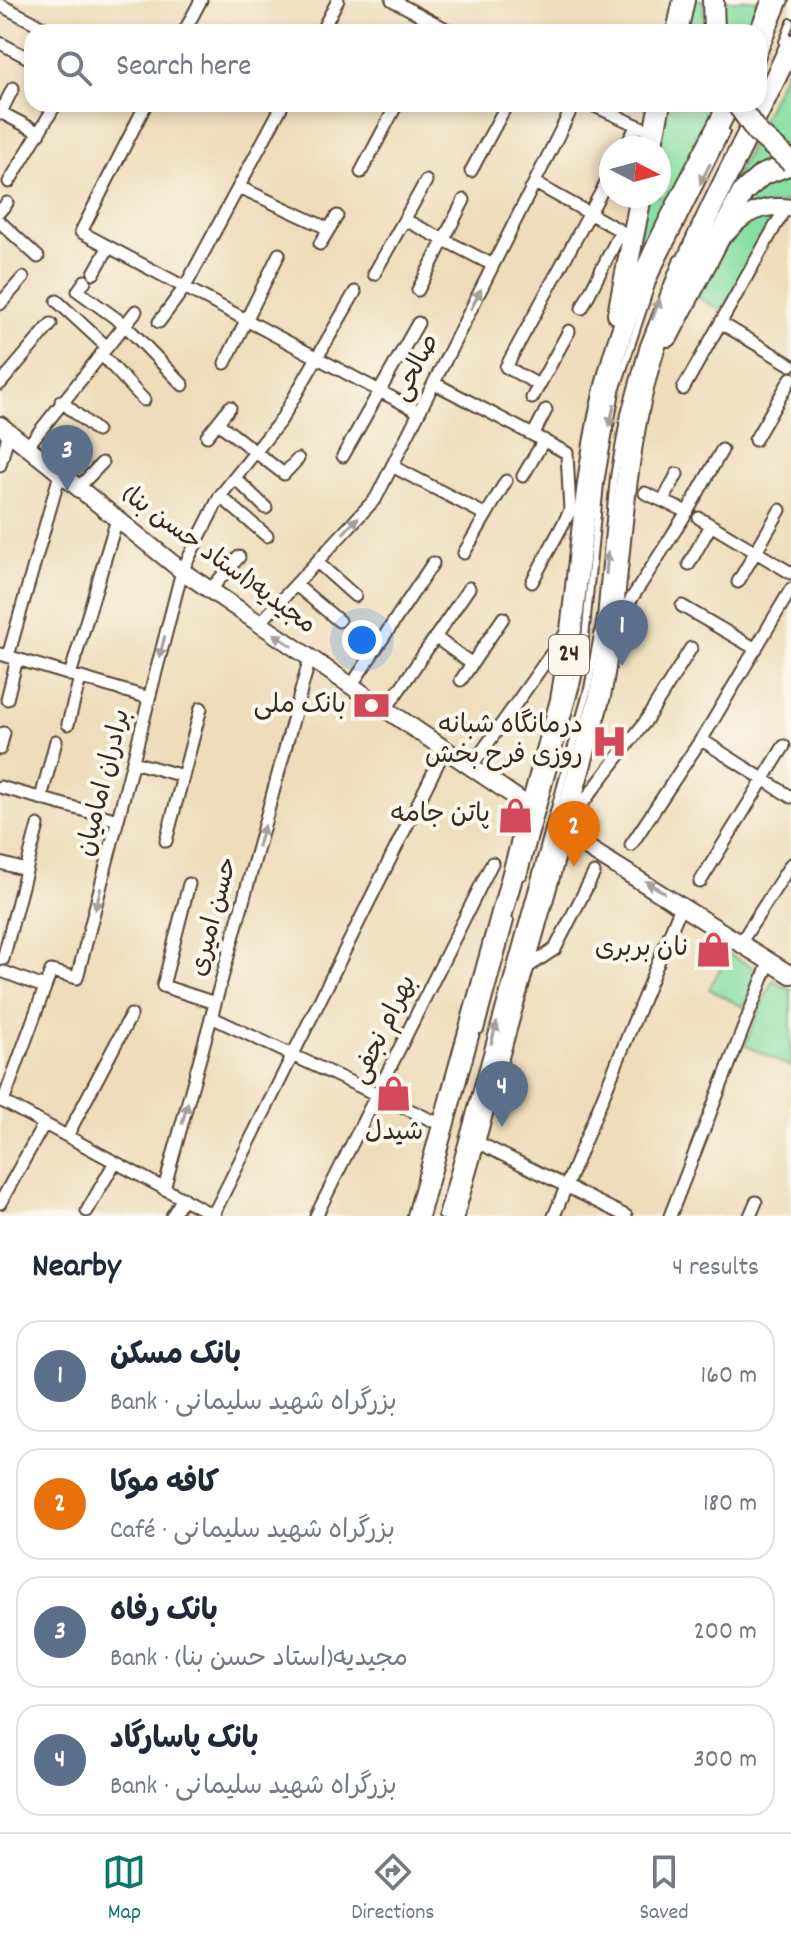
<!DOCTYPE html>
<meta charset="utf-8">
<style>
body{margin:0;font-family:Dekko,"Playpen Sans Arabic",sans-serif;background:#f2f2f3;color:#1f2937}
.compass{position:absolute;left:599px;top:136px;width:72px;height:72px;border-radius:50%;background:#fff;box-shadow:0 4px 12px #0003;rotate:96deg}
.you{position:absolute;left:362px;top:640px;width:28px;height:28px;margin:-20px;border:6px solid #fff;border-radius:50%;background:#1a73e8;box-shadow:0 0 0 12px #1a73e833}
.badge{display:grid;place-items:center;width:52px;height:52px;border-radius:50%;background:#0f766e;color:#fff;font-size:26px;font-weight:700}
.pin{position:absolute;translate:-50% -66px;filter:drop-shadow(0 2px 4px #0008)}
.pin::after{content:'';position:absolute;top:42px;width:28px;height:24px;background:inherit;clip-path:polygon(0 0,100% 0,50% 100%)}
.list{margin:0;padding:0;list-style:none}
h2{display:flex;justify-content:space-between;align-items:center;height:104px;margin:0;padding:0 32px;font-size:34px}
h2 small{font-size:26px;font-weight:400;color:#747a83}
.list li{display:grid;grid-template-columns:52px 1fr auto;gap:24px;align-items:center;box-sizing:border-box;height:112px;margin:0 16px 16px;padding:0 16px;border:2px solid #e0e1e3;border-radius:24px}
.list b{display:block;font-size:30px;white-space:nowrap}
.list p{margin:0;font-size:26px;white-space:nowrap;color:#747a83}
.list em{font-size:26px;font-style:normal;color:#747a83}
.icon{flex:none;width:44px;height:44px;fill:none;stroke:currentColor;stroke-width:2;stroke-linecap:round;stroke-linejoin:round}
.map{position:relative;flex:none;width:791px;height:1216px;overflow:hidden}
.search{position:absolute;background:#fff;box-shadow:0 4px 12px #0003;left:24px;right:24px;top:24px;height:88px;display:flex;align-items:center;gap:20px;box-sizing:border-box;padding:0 28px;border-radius:24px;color:#747a83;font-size:30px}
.sheet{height:616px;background:#fff}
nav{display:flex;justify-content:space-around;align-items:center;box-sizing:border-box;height:112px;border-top:2px solid #e0e1e3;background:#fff;font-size:22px;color:#747a83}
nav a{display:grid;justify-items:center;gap:4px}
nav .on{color:#0f766e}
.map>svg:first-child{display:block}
.green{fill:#86dea2;stroke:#608460;stroke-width:2}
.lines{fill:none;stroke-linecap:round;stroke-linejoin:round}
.lane-casing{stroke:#564535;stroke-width:10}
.street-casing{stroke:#564535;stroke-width:15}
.secondary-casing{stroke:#564535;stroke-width:20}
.highway-casing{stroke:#564535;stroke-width:24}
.lane{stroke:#fff;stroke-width:6}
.street{stroke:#fff;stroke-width:11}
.secondary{stroke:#fff;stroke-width:16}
.highway{stroke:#fff;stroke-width:20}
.highway-bridge-casing{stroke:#564535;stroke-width:24;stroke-linecap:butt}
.highway-bridge{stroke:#fff;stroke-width:20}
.oneway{fill:#a79f9a}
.labels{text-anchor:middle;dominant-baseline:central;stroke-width:8;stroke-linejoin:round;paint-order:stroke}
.shield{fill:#fbf7ec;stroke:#75685c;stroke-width:2}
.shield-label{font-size:24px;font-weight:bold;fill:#3b2a1e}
.street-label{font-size:26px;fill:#3b2a1e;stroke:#fbf7ec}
.poi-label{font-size:26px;fill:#3b2a1e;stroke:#fbf7ec;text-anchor:end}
</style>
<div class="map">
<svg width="791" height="1216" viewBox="0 0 791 1216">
<rect width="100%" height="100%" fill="#fbf7ec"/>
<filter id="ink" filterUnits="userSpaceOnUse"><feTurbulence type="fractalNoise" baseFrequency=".0125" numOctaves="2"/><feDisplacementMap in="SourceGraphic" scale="16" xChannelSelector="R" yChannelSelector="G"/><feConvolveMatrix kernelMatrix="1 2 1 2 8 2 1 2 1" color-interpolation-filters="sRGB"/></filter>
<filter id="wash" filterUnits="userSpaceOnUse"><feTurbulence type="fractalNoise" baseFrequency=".006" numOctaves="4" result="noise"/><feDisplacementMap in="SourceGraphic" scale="32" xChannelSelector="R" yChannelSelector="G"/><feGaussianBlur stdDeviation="1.8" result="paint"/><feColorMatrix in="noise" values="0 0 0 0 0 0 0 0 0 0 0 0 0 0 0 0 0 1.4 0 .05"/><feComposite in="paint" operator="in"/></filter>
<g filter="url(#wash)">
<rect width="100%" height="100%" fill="#eedcba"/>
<path class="green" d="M689,0H703L705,32H682Z
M720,0H762L751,32H721Z
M791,59V154L760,124Z
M665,104H717L629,280L645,196H659V148Z
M753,140L777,164L758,173L674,306Z
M791,173V201L732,214L752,187Z
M778,210L722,311L695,296L725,241L740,224Z
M728,954L762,972L743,1007L709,989Z
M773,980L791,990V1067L745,1045Z"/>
</g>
<g filter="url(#ink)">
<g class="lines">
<defs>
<path id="lane" d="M783,42L791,22
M759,63L785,0
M523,876L577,681L585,638L600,483L616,391L653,279L726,132
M480,1030L510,921
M442,1216L588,689L601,618L614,477L625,414L644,345L678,259"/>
<path id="street" d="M392,0L452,32
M0,5L53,32
M184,32L201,0
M321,32L338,0
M0,43L32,60
M146,104L81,232L419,412
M590,104L654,133
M0,112L40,133
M0,114L13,88
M625,148L637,125
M471,171L507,104
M361,172L397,104
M9,182L56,104
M535,183L621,231L582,308
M239,187L329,229
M0,211L7,203
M405,220L493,265
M0,222L38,257
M320,244L337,216
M94,273L108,248
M374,274L426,181
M85,281L78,291L125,325L183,385
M418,290L464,200
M57,301L107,347
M0,304L23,278
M159,322L185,287L283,104
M721,323L791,365
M101,354L144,400
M225,363L279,254
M434,383L567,453L570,511L532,582
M0,384L51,324
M539,385L506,367L611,174
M683,389L786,207
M532,398L569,331
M61,401L97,431
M218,423L284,474L298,459
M533,435L546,410
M207,436L230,407
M755,440L791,378
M27,447L136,311
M343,456L418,323
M0,465L9,432
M392,466L486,515
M523,476L544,440
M235,478L266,508
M78,488L102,463
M645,493L687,512
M220,496L267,536
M663,501L677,474
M699,518L791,573
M464,553L506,481
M317,562L355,596
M689,564L711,525
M738,582L780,510
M296,585L339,621
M210,590L239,557
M682,606L756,649
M616,623L687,512L722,450
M259,624L376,498L574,104
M435,637L472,664
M0,654L149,698
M8,656L60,474
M70,675L117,519
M461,680L503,618
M351,686L433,563
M7,699L17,659
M386,709L469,588
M68,724L80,678
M702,740L791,797
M0,749L4,733
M133,762L183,776
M471,767L568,630
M0,787L118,820
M41,798L56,741
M579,808L645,722L691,648
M166,841L201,708
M631,845L708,729L791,589
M0,863L26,870
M700,882L784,746
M189,884L163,986L215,1003
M741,942L791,864
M3,959L38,825
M525,969L555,949L594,873
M4,972L44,987
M211,1017L444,1126
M0,1100L215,1216
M3,1102L51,971L77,978L182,571L220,496L281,420L355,292
M67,1136L131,1015
M475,1141L626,1216
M164,1189L310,658
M0,1203L44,1124
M87,1211L115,1162
M213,1215L445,749
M172,1216L183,1198
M316,1216L492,863
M554,1216L682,904
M670,1216L770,960
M750,1216L756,1202"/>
<path id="secondary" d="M727,233C745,212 763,204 791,208
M0,425L182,571L533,809
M579,802L575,827L586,847L791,975"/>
<path id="highway" d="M713,0L714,32
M677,32L684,0
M759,35L773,0
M651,148L660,104
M618,314L641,196
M668,336L743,192L762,175L791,164
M418,1216L561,700C580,591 581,477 610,370C635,275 686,192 729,104
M453,1216L600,696C620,593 619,486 644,384C674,265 740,156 791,45"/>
</defs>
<use href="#lane" class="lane-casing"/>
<use href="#street" class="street-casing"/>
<use href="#secondary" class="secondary-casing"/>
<use href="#highway" class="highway-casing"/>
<use href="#lane" class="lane"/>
<use href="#street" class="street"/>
<use href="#secondary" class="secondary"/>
<use href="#highway" class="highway"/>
<defs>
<path id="highway-bridge" d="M737,104L757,132L791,162"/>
</defs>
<use href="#highway-bridge" class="highway-bridge-casing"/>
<use href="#highway-bridge" class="highway-bridge"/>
</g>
<defs><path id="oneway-solid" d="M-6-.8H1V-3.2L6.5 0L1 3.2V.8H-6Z" transform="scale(2)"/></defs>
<g class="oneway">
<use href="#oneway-solid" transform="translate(705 174) rotate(117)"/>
<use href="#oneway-solid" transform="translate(476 299) rotate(-63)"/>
<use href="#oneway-solid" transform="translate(656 309) rotate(-70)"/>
<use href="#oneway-solid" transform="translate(612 415) rotate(102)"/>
<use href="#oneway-solid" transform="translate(351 525) rotate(-47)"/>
<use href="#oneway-solid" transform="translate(607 563) rotate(-85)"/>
<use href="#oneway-solid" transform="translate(283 640) rotate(-146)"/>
<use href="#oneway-solid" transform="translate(162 647) rotate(104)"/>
<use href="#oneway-solid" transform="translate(261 836) rotate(-74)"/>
<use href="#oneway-solid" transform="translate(655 887) rotate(-149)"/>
<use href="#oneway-solid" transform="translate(98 899) rotate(104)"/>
<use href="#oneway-solid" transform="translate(494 1033) rotate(-75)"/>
<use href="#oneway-solid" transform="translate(185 1113) rotate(-75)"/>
</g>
</g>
<defs>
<symbol id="bank-bare" viewBox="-9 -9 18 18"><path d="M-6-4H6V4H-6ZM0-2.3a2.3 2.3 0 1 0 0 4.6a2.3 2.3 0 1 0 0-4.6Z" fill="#d1495b" stroke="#fbf7ec" stroke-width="2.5" paint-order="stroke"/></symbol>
<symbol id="hospital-bare" viewBox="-9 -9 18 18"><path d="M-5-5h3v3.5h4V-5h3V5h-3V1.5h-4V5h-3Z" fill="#d1495b" stroke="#fbf7ec" stroke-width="2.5" paint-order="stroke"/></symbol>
<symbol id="shop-bare" viewBox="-9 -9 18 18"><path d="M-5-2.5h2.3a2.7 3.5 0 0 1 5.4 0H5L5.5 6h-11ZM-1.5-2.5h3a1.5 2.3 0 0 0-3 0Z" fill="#d1495b" stroke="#fbf7ec" stroke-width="2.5" paint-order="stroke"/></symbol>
</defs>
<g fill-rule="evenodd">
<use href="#bank-bare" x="346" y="680" width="51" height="51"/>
<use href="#hospital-bare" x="584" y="716" width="51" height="51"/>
<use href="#shop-bare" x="490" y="790" width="51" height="51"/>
<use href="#shop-bare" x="688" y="924" width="51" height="51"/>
<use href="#shop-bare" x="368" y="1068" width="51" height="51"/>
</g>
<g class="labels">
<rect class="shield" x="549" y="635" width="40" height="40" rx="6"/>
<g class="shield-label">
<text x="569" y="655">24</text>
</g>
<g class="street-label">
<text transform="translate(417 368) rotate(-63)">صالحی</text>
<text transform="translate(218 561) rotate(36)">مجیدیه(استاد حسن بنا)</text>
<text transform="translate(105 783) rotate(-76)">برادران امامیان</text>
<text transform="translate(215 917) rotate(-75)">حسن امیری</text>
<text transform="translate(385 1030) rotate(-64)">بهرام نجفی</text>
</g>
<g class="poi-label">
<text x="346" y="706">بانک ملی</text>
<text x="583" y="726">درمانگاه شبانه<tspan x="583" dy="30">روزی فرح بخش</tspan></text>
<text x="490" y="815">پاتن جامه</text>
<text x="688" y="949">نان بربری</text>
<text x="394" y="1133" text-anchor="middle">شیدل</text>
</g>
</g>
</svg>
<svg class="compass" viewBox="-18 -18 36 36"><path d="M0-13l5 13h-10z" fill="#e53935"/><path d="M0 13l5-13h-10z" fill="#747a83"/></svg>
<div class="you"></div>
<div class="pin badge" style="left:622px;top:666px;background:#5c6f8a">1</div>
<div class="pin badge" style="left:574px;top:867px;background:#e8710a">2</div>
<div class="pin badge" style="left:67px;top:491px;background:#5c6f8a">3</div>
<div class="pin badge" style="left:502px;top:1127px;background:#5c6f8a">4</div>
<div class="search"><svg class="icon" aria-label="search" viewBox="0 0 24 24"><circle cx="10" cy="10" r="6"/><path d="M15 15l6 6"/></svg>Search here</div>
</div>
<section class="sheet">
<h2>Nearby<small>4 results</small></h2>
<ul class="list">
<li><span class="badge" style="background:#5c6f8a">1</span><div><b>بانک مسکن</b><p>Bank · بزرگراه شهید سلیمانی</p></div><em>160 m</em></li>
<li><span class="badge" style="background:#e8710a">2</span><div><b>کافه موکا</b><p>Café · بزرگراه شهید سلیمانی</p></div><em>180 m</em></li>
<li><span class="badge" style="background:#5c6f8a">3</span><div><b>بانک رفاه</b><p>Bank · مجیدیه(استاد حسن بنا)</p></div><em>200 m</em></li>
<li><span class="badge" style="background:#5c6f8a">4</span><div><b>بانک پاسارگاد</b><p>Bank · بزرگراه شهید سلیمانی</p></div><em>300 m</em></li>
</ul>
</section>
<nav>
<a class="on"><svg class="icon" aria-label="map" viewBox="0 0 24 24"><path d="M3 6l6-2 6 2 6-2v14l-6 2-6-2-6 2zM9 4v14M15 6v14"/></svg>Map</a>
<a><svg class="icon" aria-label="directions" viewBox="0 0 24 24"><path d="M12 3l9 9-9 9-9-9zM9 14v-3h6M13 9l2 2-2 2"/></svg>Directions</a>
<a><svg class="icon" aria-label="saved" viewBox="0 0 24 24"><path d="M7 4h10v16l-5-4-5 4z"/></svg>Saved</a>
</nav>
